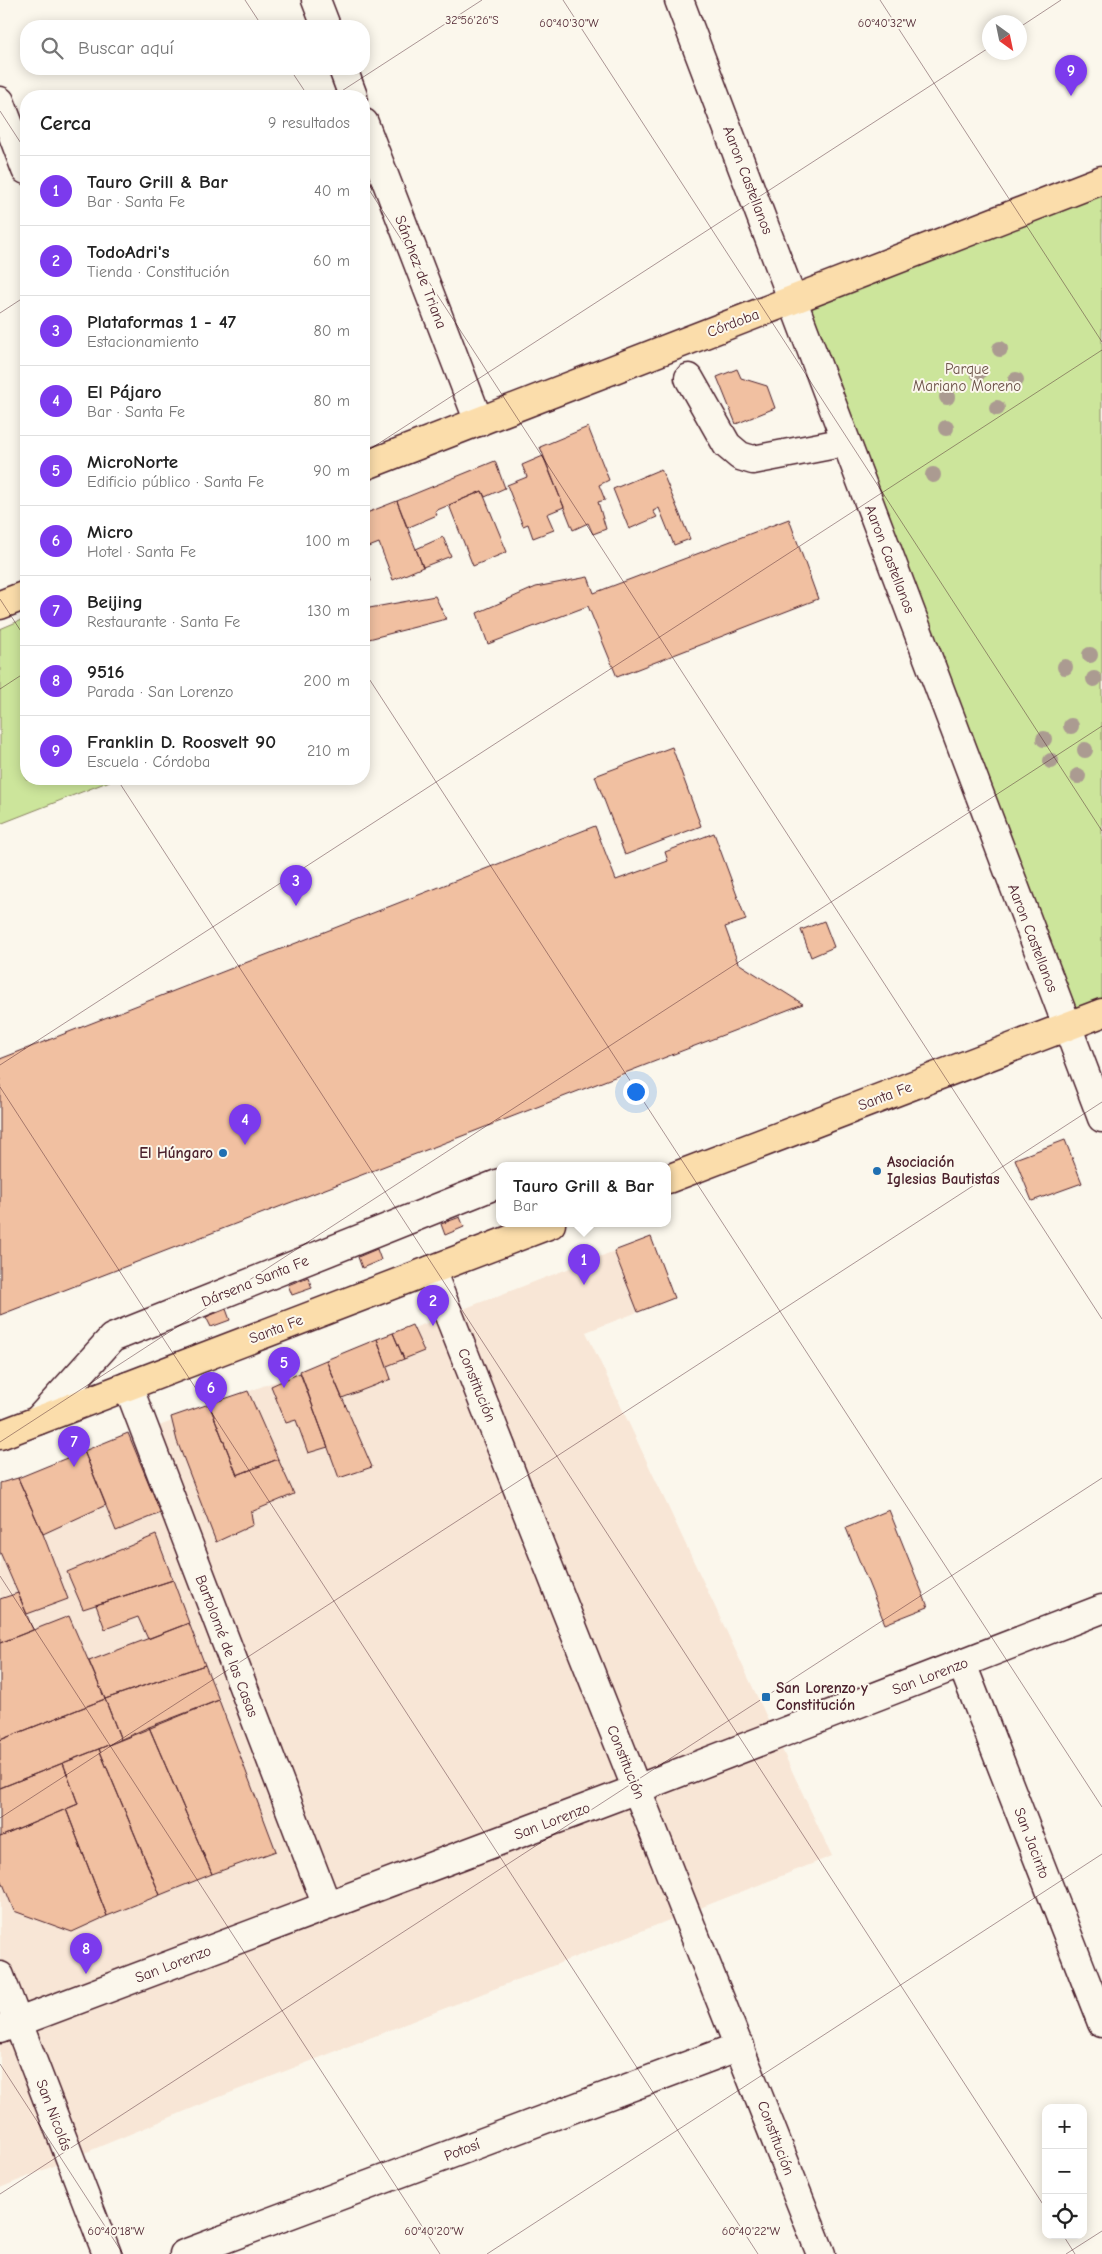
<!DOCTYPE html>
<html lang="es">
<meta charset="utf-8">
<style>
body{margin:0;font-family:"Comic Neue",sans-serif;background:#f6f6f6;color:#222}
.controls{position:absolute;right:15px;bottom:15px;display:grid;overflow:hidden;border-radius:10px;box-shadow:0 2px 12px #0003}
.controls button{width:45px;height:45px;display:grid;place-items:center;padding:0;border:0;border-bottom:1px solid #e0e0e0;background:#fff;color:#222;font:25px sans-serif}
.compass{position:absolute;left:982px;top:15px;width:45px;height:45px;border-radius:50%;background:#fff;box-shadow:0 2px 12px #0003;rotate:147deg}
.you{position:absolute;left:635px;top:1091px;width:18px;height:18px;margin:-12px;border:4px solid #fff;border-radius:50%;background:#1a73e8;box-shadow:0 0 0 8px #1a73e833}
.badge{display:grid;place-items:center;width:32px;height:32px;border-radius:50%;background:#7c3aed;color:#fff;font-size:16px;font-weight:700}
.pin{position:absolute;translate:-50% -41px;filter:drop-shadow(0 1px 2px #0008)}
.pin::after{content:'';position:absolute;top:26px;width:18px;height:15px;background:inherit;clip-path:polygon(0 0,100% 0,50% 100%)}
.popup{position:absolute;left:496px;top:1162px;width:175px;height:65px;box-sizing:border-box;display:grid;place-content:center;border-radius:10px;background:#fff;filter:drop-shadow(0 1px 4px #0005);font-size:16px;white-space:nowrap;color:#767676}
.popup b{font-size:19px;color:#222}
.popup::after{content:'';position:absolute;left:50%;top:100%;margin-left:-10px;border:10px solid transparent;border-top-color:#fff}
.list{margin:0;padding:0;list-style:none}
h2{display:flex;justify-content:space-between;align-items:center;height:65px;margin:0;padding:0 20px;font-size:21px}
h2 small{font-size:16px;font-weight:400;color:#767676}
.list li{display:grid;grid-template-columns:32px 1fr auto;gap:15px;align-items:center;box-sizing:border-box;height:70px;padding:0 20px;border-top:1px solid #e0e0e0}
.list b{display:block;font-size:19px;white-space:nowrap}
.list p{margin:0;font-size:16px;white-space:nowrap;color:#767676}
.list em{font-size:16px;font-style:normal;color:#767676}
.icon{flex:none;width:28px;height:28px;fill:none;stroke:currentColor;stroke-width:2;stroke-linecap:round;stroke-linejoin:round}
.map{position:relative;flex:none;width:1102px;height:2254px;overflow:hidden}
.search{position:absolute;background:#fff;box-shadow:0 2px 12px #0003;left:20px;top:20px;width:350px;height:55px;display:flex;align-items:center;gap:12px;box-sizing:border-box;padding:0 18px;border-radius:20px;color:#767676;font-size:19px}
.panel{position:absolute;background:#fff;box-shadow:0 2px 12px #0003;left:20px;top:90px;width:350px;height:695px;border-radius:20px}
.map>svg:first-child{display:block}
.built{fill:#f8e6d6}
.green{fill:#cce59b;stroke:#8b8263}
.building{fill:#f1c0a1;stroke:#4a1f2b}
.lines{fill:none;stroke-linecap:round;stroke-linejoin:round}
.minor-casing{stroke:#4a1f2b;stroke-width:31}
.major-casing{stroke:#4a1f2b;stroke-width:31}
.minor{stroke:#fbf7ec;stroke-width:28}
.major{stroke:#fbddab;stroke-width:28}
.tree{fill:#ab9b91}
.ticks{fill:none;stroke:#4a1f2b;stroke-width:1;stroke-opacity:0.45}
.poi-dot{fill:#1f6fb2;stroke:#fbf7ec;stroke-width:2}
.labels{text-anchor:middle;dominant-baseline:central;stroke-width:4;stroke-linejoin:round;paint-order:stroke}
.street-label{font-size:15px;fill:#4a1f2b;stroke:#fbf7ec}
.park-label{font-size:15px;fill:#6a5047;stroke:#fbf7ec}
.poi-label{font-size:15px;font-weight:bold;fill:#4a1f2b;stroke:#fbf7ec;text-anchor:start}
.ticks-label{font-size:12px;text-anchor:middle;fill:#4a1f2b;stroke:#fbf7ec;stroke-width:4;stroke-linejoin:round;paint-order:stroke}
</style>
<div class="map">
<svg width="1102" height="2254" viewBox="0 0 1102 2254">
<rect width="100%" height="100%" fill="#fbf7ec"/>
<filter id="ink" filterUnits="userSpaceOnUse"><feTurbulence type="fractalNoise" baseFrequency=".02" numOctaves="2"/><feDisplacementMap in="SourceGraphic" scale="10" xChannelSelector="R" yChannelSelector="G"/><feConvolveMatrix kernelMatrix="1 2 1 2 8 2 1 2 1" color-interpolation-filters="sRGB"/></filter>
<g filter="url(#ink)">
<path class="built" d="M651,1237L674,1298L586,1332L832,1856L212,2100L0,2188V1487Z"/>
<path class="green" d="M1102,180V1013L1067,1026L794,300Z
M26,618V779H115L0,824V629Z"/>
<path class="building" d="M737,369L741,378L767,386L775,408L736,424L717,377Z
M588,427L609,480L599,485L605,500L598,502L606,529L593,534L588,523L573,530L540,447Z
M543,456L564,507L547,514L554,530L533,538L528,524L523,526L507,485L527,477L522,465Z
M495,461L505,488L485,497L482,491L435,511L437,515L407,528L397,501Z
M661,469L690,539L674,545L659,508L653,511L657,517L629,529L613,489Z
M482,491L507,552L473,566L449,505Z
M397,501L423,567L393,580L379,543L364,549V514Z
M789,519L818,599L617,677L588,606L488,644L477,613L536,587L588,577L594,593Z
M443,537L451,556L423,567L416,549Z
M364,562L371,581L364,584Z
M435,596L446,619L365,640L364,609Z
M672,747L701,826L625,855L595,776Z
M595,826L616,880L668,861L665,852L714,833L746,920L725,927L738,963L803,1004L0,1315V1059Z
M824,921L834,947L811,957L801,930Z
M1065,1140L1082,1183L1032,1201L1015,1159Z
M460,1217L464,1227L445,1235L441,1224Z
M651,1237L674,1298L638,1312L614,1251Z
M377,1249L381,1260L362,1268L358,1257Z
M308,1277L312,1288L292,1295L288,1285Z
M226,1309L230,1320L211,1327L206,1317Z
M412,1325L424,1351L404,1359L393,1333Z
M393,1333L404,1359L387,1366L377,1339Z
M377,1339L391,1379L342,1398L326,1360Z
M326,1360L372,1467L339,1478L300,1371Z
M300,1373L328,1447L308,1453L296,1420L286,1423L271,1386Z
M248,1391L278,1459L237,1475L209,1404Z
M209,1404L237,1475L278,1459L294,1494L251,1512L253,1525L216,1542L177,1441L171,1417Z
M128,1433L161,1513L116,1531L84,1451Z
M84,1451L106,1505L43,1534L18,1478Z
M18,1478L43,1534L68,1599L27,1614L0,1552V1483Z
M889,1510L928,1607L885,1624L846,1528Z
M156,1535L173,1580L83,1609L67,1572Z
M173,1580L189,1623L148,1639L138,1617L105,1629L96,1605Z
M18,1593L33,1630L0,1643V1599Z
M69,1616L105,1699L0,1740V1643Z
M189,1623L205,1665L105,1699L89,1661Z
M205,1665L219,1700L121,1740L105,1699Z
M105,1699L121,1740L0,1788V1740Z
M219,1700L276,1851L212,1874L149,1727Z
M149,1727L212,1874L160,1895L99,1749Z
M99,1749L160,1895L107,1916L66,1809L78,1804L63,1763Z
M63,1763L78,1804L0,1837V1788Z
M66,1809L107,1916L72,1932L14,1911L0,1876V1837Z"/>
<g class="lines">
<defs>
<path id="minor" d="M316,0L326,26
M679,0L1102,1118
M343,69L353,96
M0,101L26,170
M364,123L479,422
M689,378L727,445L740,456L753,460L846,442
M431,1270L821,2254
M128,1386L327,1906
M38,1420L112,1338L500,1183
M962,1664L1102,2023
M0,1976L107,2254
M0,2029L637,1789L1102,1609
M184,2254L740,2046"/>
<path id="major" d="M364,466L1102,180
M0,605L26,595
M668,1179L1102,1013
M0,1435L551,1224"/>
</defs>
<use href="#minor" class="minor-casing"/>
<use href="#major" class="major-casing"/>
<use href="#minor" class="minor"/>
<use href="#major" class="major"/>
</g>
<g class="tree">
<circle cx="1000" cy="349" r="8"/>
<circle cx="978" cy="373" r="8"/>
<circle cx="1016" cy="380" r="8"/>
<circle cx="947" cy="397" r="8"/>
<circle cx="997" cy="408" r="8"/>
<circle cx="946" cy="428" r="8"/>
<circle cx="933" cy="475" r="8"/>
<circle cx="1090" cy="655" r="8"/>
<circle cx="1065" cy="667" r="8"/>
<circle cx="1094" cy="679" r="8"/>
<circle cx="1071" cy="726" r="8"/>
<circle cx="1044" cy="739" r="8"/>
<circle cx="1085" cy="750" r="8"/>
<circle cx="1051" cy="761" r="8"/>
<circle cx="1078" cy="776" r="8"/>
</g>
</g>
<path class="ticks" d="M245,0L262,26M563,0L1102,831M880,0L1102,342M1020,27L1061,0M290,69L308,96M334,96L482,0M0,111L26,151M364,182L1102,1319M0,313L26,296M364,453L990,47M0,599L26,639M364,671L1102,1807M0,689L26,672M117,779L1046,2209M0,1065L1102,350M0,1087L758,2254M0,1442L1102,726M0,1576L440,2254M0,1818L1102,1102M0,2064L123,2254M0,2194L1102,1478M1063,2235L1075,2254M487,2254L1102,1854M1066,2254L1102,2231"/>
<g class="poi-dot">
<circle cx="223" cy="1153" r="5"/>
<circle cx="877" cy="1171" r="5"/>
<rect x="761" y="1692" width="10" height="10" rx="2.5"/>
</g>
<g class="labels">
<g class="street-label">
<text transform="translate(748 180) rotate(69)">Aaron Castellanos</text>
<text transform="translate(421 272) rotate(69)">Sánchez de Triana</text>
<text transform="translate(733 323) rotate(-21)">Córdoba</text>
<text transform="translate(890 559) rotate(69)">Aaron Castellanos</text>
<text transform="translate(1033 938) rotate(69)">Aaron Castellanos</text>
<text transform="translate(885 1096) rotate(-21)">Santa Fe</text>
<text transform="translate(255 1281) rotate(-22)">Dársena Santa Fe</text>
<text transform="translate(276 1329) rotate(-21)">Santa Fe</text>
<text transform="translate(477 1385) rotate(68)">Constitución</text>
<text transform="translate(227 1646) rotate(69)">Bartolomé de las Casas</text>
<text transform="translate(930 1676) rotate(-21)">San Lorenzo</text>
<text transform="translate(626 1762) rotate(68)">Constitución</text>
<text transform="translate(552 1821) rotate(-21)">San Lorenzo</text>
<text transform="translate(1032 1843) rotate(69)">San Jacinto</text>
<text transform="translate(173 1964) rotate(-21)">San Lorenzo</text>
<text transform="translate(54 2115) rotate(69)">San Nicolás</text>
<text transform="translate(776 2138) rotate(69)">Constitución</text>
<text transform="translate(462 2150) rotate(-21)">Potosí</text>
</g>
<g class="park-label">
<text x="967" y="369">Parque<tspan x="967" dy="17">Mariano Moreno</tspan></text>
</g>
<g class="poi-label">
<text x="213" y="1153" text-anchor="end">El Húngaro</text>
<text x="887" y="1162">Asociación<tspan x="887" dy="17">Iglesias Bautistas</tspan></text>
<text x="776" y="1688">San Lorenzo y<tspan x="776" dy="17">Constitución</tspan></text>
</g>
</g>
<g class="ticks-label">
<text x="472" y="24">32°56'26"S</text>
<text x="569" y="27">60°40'30"W</text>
<text x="887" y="27">60°40'32"W</text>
<text x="116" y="2235">60°40'18"W</text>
<text x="434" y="2235">60°40'20"W</text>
<text x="751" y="2235">60°40'22"W</text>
</g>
</svg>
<div class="controls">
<button>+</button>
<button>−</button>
<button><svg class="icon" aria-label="locate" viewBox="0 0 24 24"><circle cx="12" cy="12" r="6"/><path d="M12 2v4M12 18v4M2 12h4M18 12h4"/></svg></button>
</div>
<svg class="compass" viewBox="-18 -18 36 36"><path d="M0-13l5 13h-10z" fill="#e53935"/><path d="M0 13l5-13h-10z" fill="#767676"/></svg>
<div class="you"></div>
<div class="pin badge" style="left:584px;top:1285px">1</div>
<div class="popup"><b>Tauro Grill &amp; Bar</b>Bar</div>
<div class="pin badge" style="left:433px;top:1326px">2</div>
<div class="pin badge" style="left:296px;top:906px">3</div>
<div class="pin badge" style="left:245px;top:1145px">4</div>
<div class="pin badge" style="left:284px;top:1388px">5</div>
<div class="pin badge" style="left:211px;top:1413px">6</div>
<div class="pin badge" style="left:74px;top:1467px">7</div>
<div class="pin badge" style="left:86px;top:1974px">8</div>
<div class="pin badge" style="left:1071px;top:96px">9</div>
<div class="search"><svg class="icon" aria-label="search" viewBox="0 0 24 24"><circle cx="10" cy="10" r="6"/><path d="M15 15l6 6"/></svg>Buscar aquí</div>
<section class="panel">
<h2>Cerca<small>9 resultados</small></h2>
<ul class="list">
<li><span class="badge">1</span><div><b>Tauro Grill &amp; Bar</b><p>Bar · Santa Fe</p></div><em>40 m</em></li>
<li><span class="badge">2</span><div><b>TodoAdri's</b><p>Tienda · Constitución</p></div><em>60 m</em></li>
<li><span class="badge">3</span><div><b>Plataformas 1 - 47</b><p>Estacionamiento</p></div><em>80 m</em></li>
<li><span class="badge">4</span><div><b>El Pájaro</b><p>Bar · Santa Fe</p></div><em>80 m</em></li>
<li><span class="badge">5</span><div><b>MicroNorte</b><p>Edificio público · Santa Fe</p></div><em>90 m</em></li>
<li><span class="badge">6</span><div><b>Micro</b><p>Hotel · Santa Fe</p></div><em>100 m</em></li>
<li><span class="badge">7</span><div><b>Beijing</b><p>Restaurante · Santa Fe</p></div><em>130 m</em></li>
<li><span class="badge">8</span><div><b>9516</b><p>Parada · San Lorenzo</p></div><em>200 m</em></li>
<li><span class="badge">9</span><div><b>Franklin D. Roosvelt 90</b><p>Escuela · Córdoba</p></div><em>210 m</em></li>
</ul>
</section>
</div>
